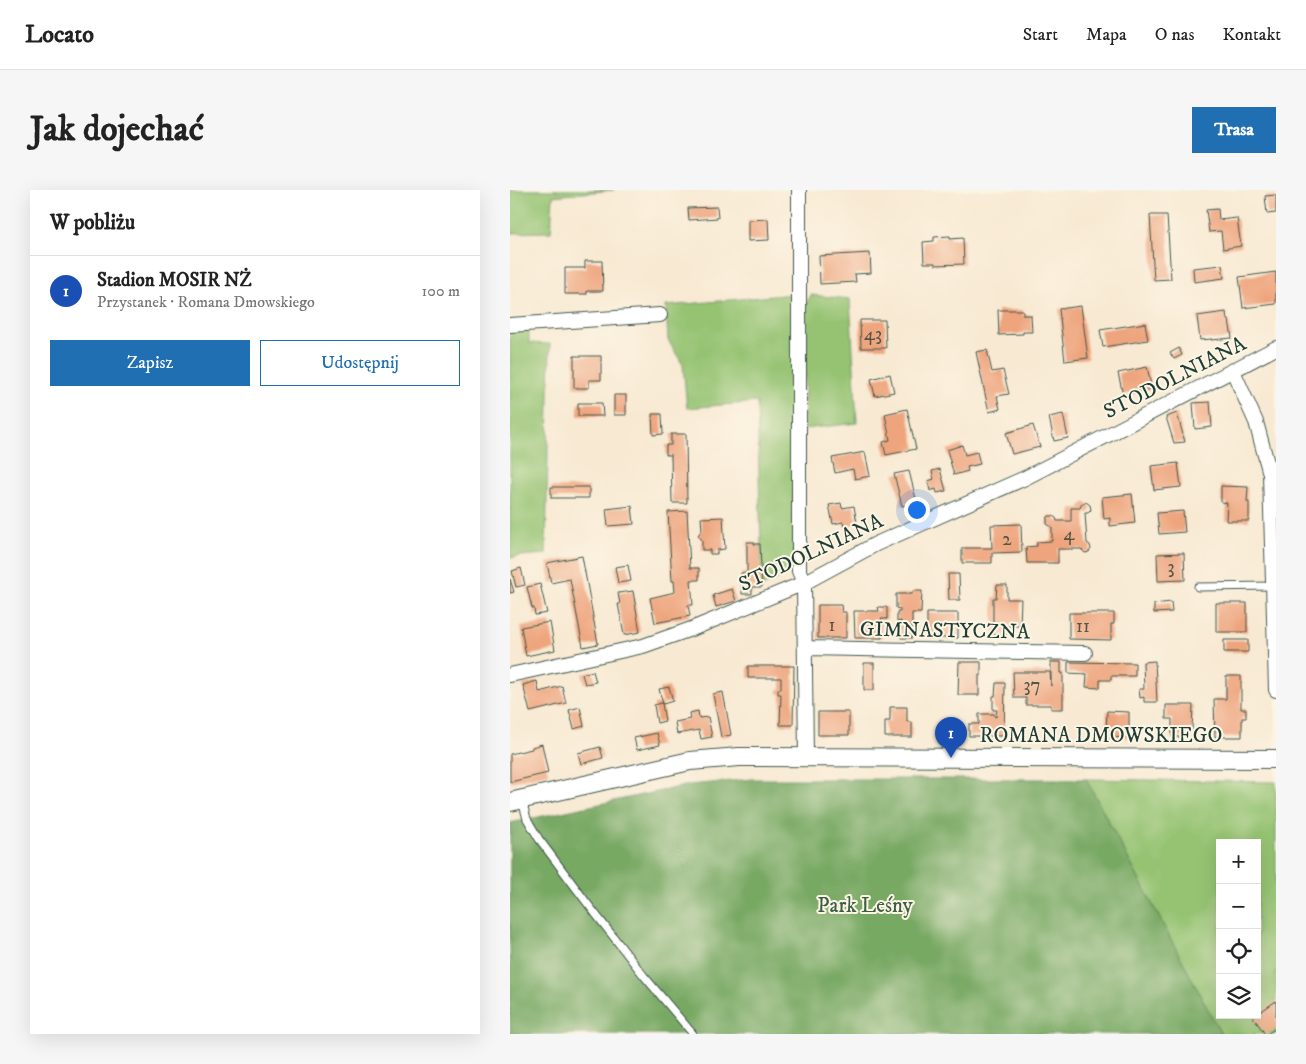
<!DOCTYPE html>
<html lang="pl">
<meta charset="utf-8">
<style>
body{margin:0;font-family:"IM FELL DW Pica",serif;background:#f6f6f6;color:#222}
.controls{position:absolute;right:15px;bottom:15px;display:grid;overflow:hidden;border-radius:0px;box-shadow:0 5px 20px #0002}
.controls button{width:45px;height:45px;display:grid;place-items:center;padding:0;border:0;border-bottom:1px solid #e0e0e0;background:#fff;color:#222;font:25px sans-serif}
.you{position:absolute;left:406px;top:319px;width:18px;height:18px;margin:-12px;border:4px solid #fff;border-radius:50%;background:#1a73e8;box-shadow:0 0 0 8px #1a73e833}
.badge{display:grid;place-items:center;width:32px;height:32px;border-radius:50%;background:#1f6fb2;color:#fff;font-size:16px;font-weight:700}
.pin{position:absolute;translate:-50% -41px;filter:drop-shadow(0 1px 2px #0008)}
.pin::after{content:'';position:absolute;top:26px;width:18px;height:15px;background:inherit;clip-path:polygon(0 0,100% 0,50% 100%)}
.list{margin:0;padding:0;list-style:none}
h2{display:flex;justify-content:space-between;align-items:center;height:65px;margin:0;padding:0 20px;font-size:21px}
h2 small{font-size:16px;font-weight:400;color:#767676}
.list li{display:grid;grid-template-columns:32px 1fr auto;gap:15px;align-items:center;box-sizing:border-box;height:70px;padding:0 20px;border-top:1px solid #e0e0e0}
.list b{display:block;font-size:19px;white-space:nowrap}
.list p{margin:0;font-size:16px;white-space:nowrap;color:#767676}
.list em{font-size:16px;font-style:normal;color:#767676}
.actions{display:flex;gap:10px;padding:15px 20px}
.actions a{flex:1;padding:11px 0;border:1px solid #1f6fb2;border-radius:0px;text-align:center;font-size:18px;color:#1f6fb2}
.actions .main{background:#1f6fb2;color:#fff}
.icon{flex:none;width:28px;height:28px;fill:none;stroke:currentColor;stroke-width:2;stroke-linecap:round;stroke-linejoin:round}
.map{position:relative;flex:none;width:766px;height:844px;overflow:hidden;border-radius:0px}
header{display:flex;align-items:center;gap:30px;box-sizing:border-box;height:70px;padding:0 25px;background:#fff;border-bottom:1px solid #e0e0e0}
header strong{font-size:24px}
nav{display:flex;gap:28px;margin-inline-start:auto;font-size:18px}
.intro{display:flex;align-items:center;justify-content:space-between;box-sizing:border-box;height:120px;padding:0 30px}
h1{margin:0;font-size:35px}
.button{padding:12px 22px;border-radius:0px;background:#1f6fb2;color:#fff;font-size:18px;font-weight:700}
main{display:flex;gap:30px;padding:0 30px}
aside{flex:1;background:#fff;border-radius:0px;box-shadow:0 5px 20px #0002}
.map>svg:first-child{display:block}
.green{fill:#95c372;stroke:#5a8053;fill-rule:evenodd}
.forest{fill:#78a964;stroke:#4c734c}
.building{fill:#eea47d}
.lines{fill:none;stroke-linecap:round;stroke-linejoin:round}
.service-casing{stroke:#40574c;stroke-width:9}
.minor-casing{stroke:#40574c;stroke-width:16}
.tertiary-casing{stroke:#40574c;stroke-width:20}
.service{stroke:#fff;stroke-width:7}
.minor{stroke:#fff;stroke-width:14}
.tertiary{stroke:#fff;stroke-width:18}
.labels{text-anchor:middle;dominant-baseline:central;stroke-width:4;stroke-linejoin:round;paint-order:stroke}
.number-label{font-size:19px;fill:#535746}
.street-label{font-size:21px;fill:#1f3d34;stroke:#fcf5e5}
.park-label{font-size:21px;fill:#3c5e44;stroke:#fcf5e5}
</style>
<header>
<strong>Locato</strong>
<nav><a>Start</a><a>Mapa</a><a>O nas</a><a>Kontakt</a></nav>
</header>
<div class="intro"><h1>Jak dojechać</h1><a class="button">Trasa</a></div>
<main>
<aside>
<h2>W pobliżu<small></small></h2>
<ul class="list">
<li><span class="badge" style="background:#1a4fb4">1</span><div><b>Stadion MOSIR NŻ</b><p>Przystanek · Romana Dmowskiego</p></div><em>100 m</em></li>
</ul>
<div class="actions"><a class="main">Zapisz</a><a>Udostępnij</a></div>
</aside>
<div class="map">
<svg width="766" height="844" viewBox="0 0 766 844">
<rect width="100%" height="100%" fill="#fcf5e5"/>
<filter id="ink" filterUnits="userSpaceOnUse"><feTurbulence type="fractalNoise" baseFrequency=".02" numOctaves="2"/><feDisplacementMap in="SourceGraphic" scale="10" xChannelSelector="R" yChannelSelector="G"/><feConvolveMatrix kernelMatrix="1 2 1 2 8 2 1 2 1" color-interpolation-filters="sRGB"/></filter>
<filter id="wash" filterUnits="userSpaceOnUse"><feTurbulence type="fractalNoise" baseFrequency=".0096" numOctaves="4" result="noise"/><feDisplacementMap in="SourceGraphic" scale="20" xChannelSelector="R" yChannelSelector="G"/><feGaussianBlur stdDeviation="1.12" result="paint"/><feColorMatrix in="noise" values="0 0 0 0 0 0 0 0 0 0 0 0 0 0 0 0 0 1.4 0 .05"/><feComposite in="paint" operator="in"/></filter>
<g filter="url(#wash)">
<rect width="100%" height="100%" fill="#f8e9d2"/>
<path class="green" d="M0,0H104L43,6L41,42L0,43Z
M283,104L284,380L252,397L247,212L177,218L173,175L158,150L156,116Z
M301,105L340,109L347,233L294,239L297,112Z
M19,138V153L40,154L36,364L10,366L0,368V140Z
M576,589L766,592V844H711ZM710,653H747V825H710Z"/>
<path class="forest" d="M242,589H576L711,844H0V633L179,595Z"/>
<g id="blocks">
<path class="building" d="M766,5V23L757,24L755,6Z
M207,17L208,28L179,30L178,18Z
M708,19L709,30L727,28L731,56L713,59L711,41L699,42L696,20Z
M640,25H657L661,89L644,90Z
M258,29L259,50L238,51V30Z
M440,46V49L453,48L454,74L425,75V73H414L413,52L424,51V47Z
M360,63L361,83L345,84L346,92L310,94L309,66Z
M75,71H92L93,101H77V104H55V78H75Z
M712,75L714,88L684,92L683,78Z
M766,82V114L733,118L729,87Z
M571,116L578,168L555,171L549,119Z
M488,120H513V125H521L522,142H513V144L489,145Z
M716,122L717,130H719L722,148L701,150L702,149L690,150L687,126Z
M350,130H375L376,158H351Z
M635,133L638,150L593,157L590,140Z
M669,158L672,165L664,169L660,163Z
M477,160L482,182L493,180L499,204L487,206L490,219L479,222L466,162Z
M64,166H91V190H79V198H64Z
M637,177L642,199L613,205L608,183Z
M380,184L384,202L365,206L361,189Z
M104,205H116V225H104Z
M700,212L702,237L685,239L683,213Z
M68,213H92L93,226H68Z
M397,219L406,259L376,265L373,252L380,250L375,224Z
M667,223L675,252L664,253L656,227Z
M142,224H152L153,244L143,245Z
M553,224L558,248L544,251L539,227Z
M523,235L530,257L502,264L496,243Z
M161,244H176L177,313H162L161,265H156V255H161Z
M452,255L455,265L467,262L470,274L457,277L458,281L444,285L437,260Z
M355,262L360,286L345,289L343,279L325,283L322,268Z
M668,273L671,297L644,300L641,276Z
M430,279L436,301L427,303L426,299L420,301L418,291L424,289L422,281Z
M399,281L407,313L392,316L384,284Z
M711,296L738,297L737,312H739V331H716L717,313L711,312Z
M41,297H79V308H41Z
M622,304L625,333L600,336V328L594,329L592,307Z
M576,312L580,315L581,320L578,323H575L577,353L580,355L581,359L579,362L575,363L571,359H548V373H517L516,357L527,356V352L542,351V337L537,334V328L539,326H543L546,328L547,331H561V318H570L571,315Z
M331,313L332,318L344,316L347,333L334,336L333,332L323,334L319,315Z
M122,316L124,334L98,336L96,319Z
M177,321L180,378H189V390H181L183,415H178L180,426L145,433L140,408L165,402L164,391H162L158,322Z
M673,321L675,342L649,344L647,323Z
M213,327L215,359L207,360V364H200V360H192V350L188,345L192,340L191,328Z
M511,334L512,362L482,363V373H452V358H482L481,335Z
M237,352H244V354H250L252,397H242V404H232L231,383H237Z
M674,363L675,390L648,391L647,364Z
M72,366L88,454L73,457L60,389L41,393L37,373Z
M118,375L121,391L108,393L105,377Z
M11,378L15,395L6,397L2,381Z
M438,384H449L450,410H439Z
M0,389L4,402L0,403Z
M30,394L37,423L25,425L24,418H22L17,397Z
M487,395H497V409H511L510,436H496V445H483V408H486Z
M222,399L226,411L206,417L203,405Z
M123,401L130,442L114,445L108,414H110L108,403Z
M403,401H412L411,423H402V448H391V431L387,432V422H390V419L386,418V404H402Z
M661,412L662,422L644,423V414Z
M706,413H737V442H706Z
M308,415H331L332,422H336V448H308Z
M368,417H377V429H371L372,448H345L344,421H369Z
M417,423H448V448H417Z
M559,423H604V434H601V450L559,449Z
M40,432L45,460L16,466L11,437Z
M714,450H738V462H714Z
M645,471L647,512H634V507L630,508L629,499H634L633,472Z
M449,472H471V485H469V505H448Z
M541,472H551V483H553V519H541V515H516V508H504L503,482H540L541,496Z
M558,472L625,473V486H601V490H590V498L576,497L577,484L558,483Z
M354,473H364V500H354Z
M238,476H284L283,535H270L271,504H268V499H271V488H238Z
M83,481L86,492L75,494L72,484Z
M716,486H731V519H736V528H732V547H705L704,509H716Z
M27,491L29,502L52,496L56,513L20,522L13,495Z
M486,493H495L494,546H459V534H469V524H484V526L486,527L487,520H483V506H485Z
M159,497L163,511L153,514L149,499Z
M213,502L221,545L211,547L203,504Z
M152,513L155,531L147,533L144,515Z
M656,515H683L682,540H677V547H662V529H656Z
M70,517L74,536L64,539L59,520Z
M380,517H397V532H402V547H375V531H380Z
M188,521L189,528L198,527L202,547L191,549L189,540L167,544L165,532L180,529L179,523Z
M597,521L619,522V548L599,547V540H596Z
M308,522H339V545H308Z
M147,543L150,555L127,560L124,548Z
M32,554L38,583L0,592V564L22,559V557Z
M90,557L93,568L71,574L68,563Z
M766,811V838L757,844H755L743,827Z"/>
</g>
</g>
<g filter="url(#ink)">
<use href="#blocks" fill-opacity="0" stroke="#40574c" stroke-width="1"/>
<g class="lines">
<defs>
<path id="service" d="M688,397L763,396
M12,610L17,629L29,649L77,713L134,786L183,844"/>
<path id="minor" d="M289,0V381L294,393L296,567
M0,135L150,125
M723,181L746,232L760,284L766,500
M295,458L575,463
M0,485L133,456L184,438L294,393L366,354L515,288L766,158"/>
<path id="tertiary" d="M0,612L180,571L229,567L766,569"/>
</defs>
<use href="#service" class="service-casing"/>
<use href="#minor" class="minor-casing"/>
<use href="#tertiary" class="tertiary-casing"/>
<use href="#service" class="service"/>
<use href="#minor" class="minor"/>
<use href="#tertiary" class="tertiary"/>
</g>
</g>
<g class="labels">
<g class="number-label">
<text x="363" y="144">43</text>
<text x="559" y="344">4</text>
<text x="497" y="349">2</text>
<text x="661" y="377">3</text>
<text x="322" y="435">1</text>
<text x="573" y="436">11</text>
<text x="522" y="495">37</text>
</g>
<g class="street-label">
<text transform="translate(665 188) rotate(-27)">STODOLNIANA</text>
<text transform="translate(301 363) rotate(-25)">STODOLNIANA</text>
<text transform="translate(435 441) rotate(1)">GIMNASTYCZNA</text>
<text x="591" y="546">ROMANA DMOWSKIEGO</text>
</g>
<g class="park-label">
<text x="355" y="716">Park Leśny</text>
</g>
</g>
</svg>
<div class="controls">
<button>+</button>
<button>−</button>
<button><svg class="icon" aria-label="locate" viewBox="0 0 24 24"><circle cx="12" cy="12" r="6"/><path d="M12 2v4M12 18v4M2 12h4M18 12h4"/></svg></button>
<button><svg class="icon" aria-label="layers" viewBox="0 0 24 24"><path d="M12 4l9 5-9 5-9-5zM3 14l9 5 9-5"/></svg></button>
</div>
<div class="you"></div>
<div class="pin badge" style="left:441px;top:568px;background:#1a4fb4">1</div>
</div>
</main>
